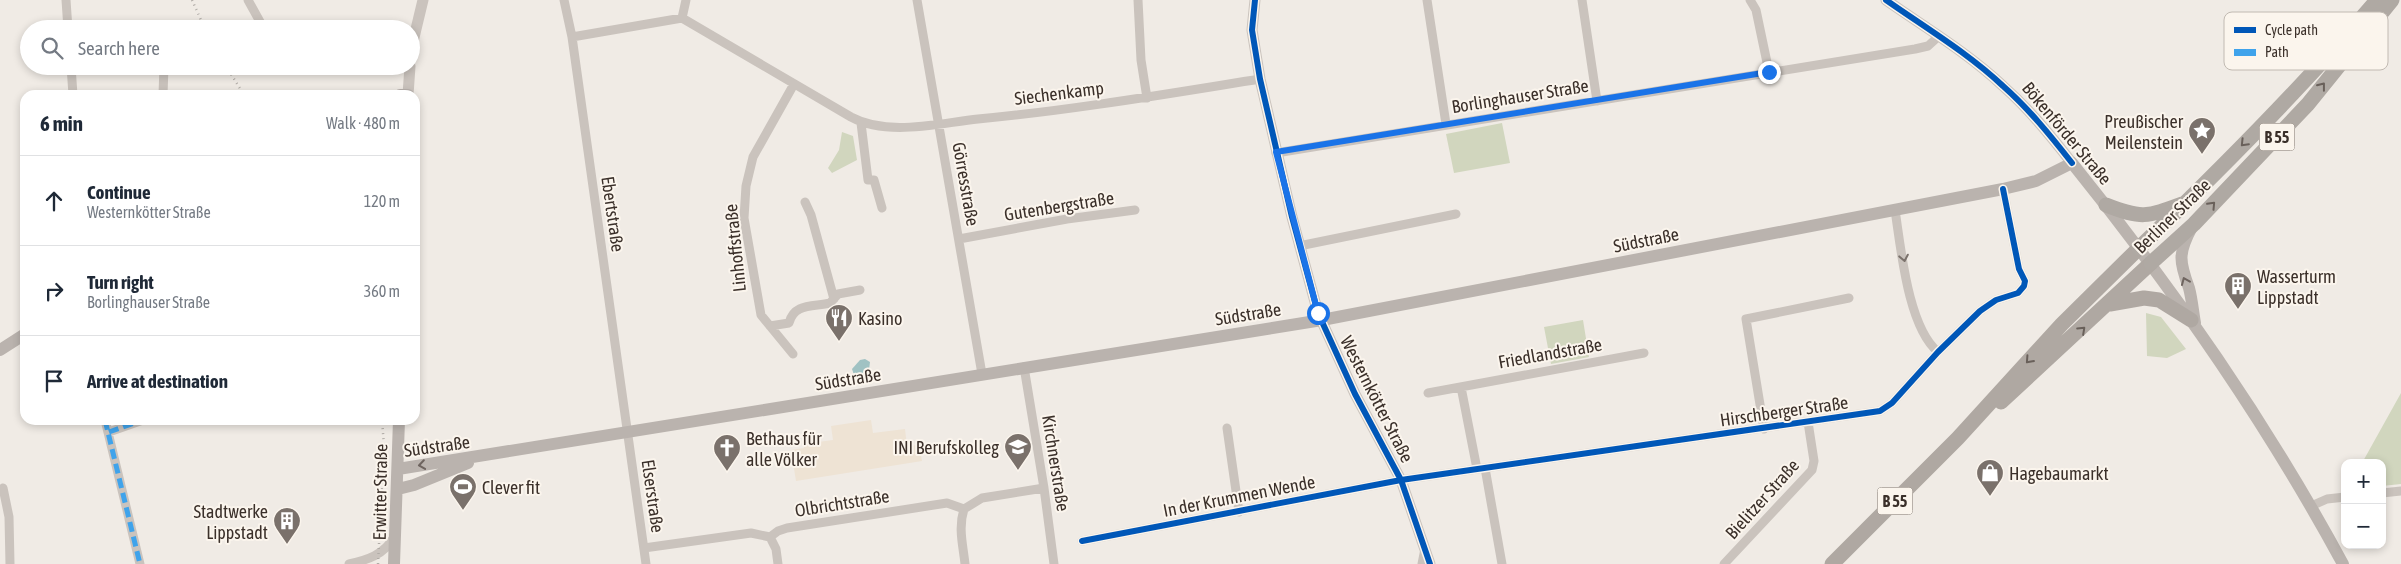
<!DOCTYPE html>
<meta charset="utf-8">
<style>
body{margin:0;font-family:"Asap Condensed",sans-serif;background:#f2f2f3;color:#1f2937}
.controls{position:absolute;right:15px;bottom:15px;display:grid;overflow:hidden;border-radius:10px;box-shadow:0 2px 8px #0003}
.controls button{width:45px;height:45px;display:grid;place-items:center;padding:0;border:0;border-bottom:1px solid #e0e1e3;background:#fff;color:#1f2937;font:25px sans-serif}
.stop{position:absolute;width:15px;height:15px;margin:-11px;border:4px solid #1a73e8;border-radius:50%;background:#fff}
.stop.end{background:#1a73e8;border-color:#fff;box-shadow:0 1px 5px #0008}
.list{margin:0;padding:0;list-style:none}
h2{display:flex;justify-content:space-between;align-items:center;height:65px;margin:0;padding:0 20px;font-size:21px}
h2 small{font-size:16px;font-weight:400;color:#747a83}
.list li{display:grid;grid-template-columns:32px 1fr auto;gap:15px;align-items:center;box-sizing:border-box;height:90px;padding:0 20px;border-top:1px solid #e0e1e3}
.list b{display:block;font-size:19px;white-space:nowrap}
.list p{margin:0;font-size:16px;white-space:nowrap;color:#747a83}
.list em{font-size:16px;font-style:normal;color:#747a83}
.icon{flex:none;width:28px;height:28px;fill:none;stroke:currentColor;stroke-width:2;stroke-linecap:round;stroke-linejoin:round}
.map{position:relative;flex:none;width:2401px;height:564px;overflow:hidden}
.search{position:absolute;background:#fff;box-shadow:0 2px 8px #0003;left:20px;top:20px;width:400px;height:55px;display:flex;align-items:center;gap:12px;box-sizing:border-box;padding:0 18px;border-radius:28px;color:#747a83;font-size:19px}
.panel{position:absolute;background:#fff;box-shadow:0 2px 8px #0003;left:20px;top:90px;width:400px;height:335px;border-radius:15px}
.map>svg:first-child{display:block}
.green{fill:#d1d6be}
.plaza{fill:#eee3d4}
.water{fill:#a0c2c3}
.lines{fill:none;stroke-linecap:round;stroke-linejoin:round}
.minor{stroke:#cac3bd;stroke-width:9}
.tertiary{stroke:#cac3bd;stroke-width:11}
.secondary{stroke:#bab3ae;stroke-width:12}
.primary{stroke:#afa8a2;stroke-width:15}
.trunk{stroke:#afa9a3;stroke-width:15}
.rail{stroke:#b1aca7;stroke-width:2.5;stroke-dasharray:1 4;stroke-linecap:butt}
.quiet{stroke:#3fa3eb;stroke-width:5;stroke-dasharray:10 5;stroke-linecap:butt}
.cycleway-casing{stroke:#fbf5ed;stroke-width:9}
.cycleway{stroke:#0057b8;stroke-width:6}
.oneway{stroke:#69605a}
.oneway2{stroke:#7b726c}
.oneway3{stroke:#6e645f}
.route{stroke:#1a73e8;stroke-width:6}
.labels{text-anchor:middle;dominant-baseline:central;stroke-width:4;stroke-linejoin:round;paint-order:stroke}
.shield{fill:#fbf5ed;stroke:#756b64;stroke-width:1}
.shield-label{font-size:16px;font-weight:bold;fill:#3b302a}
.street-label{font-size:18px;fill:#3b302a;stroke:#fbf5ed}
.poi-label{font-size:18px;fill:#3b302a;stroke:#fbf5ed;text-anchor:start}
.key{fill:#fbf5ed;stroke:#c1bab2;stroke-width:1}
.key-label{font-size:14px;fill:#3b302a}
</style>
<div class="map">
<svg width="2401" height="564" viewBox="0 0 2401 564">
<rect width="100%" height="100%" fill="#f0ebe5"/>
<path class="green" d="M1502,123L1510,163L1454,173L1446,134Z
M842,132L853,136L857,160L832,173L828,168L839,150Z
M2146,313L2161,317L2186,349L2167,358L2147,356Z
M1583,320L1589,357L1551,364L1544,327Z
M2401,393V484L2382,486V463H2362Z"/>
<path class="plaza" d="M871,420L873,433L905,429L907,446L919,445L922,461L796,481L791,450L804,448L803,444L833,440L831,426Z"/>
<path class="water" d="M865,359L870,362L869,370L859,376L854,375L852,369L860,360Z"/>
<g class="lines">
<path class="minor" d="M66,0L68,29
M248,0L264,29
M564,0L572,37L646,564
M917,0L982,374
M1138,0L1141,60L1147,98
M1427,0L1446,124
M1582,0L1597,101
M1750,0L1756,10L1769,72
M682,18L686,0
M158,29L193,26
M572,37L682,18L851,117C888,137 939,123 978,119C1073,110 1166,94 1260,79
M71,66L73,95
M163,95L164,66
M861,123L868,180H874L882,208
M1276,153L1915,49L1928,46L1939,36
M805,202L811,215L834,299
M1895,210C1901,249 1908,327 1938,352
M959,239L1067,219L1135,210
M1299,246L1456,214
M770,326L789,323C794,303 813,307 830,303L838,294L860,290
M793,354L761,315L744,218L746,186L753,157L794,84
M1024,367L1044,488L1054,564
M1461,387L1477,469
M1428,393L1644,353
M105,420L140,564
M1227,428L1239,512
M1764,429L1746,319L1849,298
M109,432L143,420
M1485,468L1502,564
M3,488L9,517L10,564
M2382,493L2401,491
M2311,506L2327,499L2345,497
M964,509C958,528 963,545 965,564
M770,537L778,531L787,528L947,503L964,509L982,498L1044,488
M770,537L776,549L778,564
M1082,541L1401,480L1880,411L1892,403L1938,352L1980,311L1996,300L2018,293L2024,286L2025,281L2019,269L2003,189
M644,548L751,533L770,537
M349,564C367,560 384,555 394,537
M1422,564L1425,549
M1724,564L1812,470L1814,461L1808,422"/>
<path class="tertiary" d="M1255,0L1252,30L1260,79L1292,217L1318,313L1355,394L1401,480L1430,564
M1886,0C1926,28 1968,53 2003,86C2029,109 2050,135 2072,163
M411,50L423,0
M408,95L410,66"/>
<path class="secondary" d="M400,95H408
M2192,227C2178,253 2179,261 2189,288C2192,299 2193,312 2195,323
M0,350L25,334
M398,469L1322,320L2003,189L2036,181L2072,163C2173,288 2266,422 2343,564
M398,489L414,485L468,463
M394,564L399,420"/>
<path class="primary" d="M2110,304L2144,298L2159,300L2191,320
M2001,402L2151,263
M1832,564L1958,438L2062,324L2139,248"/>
<path class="trunk" d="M2106,205C2141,219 2147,217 2182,204
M2139,248C2221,169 2303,87 2377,0
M2151,263L2194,224L2308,104L2392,0"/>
<path class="rail" d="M192,0L205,29
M226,66L244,95
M378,564L384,446L382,420"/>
<path class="quiet" d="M105,420L140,564
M109,432L143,420"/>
<defs>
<path id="cycleway" d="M1255,0L1252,30L1260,79L1292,217L1318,313L1355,394L1401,480L1430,564
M1886,0C1926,28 1968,53 2003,86C2029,109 2050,135 2072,163
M1082,541L1401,480L1880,411L1892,403L1938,352L1980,311L1996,300L2018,293L2024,286L2025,281L2019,269L2003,189"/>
</defs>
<use href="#cycleway" class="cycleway-casing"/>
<use href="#cycleway" class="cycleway"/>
</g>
<defs><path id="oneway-chevron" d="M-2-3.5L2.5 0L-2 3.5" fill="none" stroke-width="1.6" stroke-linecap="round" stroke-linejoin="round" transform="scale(1.25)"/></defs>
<g class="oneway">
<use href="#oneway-chevron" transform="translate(2322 86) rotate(-52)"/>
<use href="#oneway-chevron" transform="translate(2244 143) rotate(134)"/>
<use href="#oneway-chevron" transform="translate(2212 205) rotate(-47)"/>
<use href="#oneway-chevron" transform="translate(2082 330) rotate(-43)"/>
<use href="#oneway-chevron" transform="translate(2029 360) rotate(132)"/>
</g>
<use class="oneway2" href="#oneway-chevron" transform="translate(1904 258) rotate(79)"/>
<g class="oneway3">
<use href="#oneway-chevron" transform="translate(2185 281) rotate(-113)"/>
<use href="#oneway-chevron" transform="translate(422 465) rotate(172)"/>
</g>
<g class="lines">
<path class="route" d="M1318,313L1276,152L1769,72"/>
</g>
<defs>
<symbol id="sight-pin" viewBox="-11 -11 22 30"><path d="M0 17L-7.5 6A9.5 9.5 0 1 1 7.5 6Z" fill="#7a716b" stroke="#fbf5ed"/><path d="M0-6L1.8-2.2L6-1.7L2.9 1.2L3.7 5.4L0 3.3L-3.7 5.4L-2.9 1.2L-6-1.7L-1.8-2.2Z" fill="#fff"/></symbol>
<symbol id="building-pin" viewBox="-11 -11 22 30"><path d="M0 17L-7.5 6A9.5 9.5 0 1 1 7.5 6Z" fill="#7a716b" stroke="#fbf5ed"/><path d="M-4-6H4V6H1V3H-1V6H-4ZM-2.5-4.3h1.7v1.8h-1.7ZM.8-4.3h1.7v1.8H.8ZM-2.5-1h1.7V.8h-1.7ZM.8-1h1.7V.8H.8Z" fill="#fff"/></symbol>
<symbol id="restaurant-pin" viewBox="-11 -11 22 30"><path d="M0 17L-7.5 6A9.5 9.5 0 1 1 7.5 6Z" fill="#7a716b" stroke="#fbf5ed"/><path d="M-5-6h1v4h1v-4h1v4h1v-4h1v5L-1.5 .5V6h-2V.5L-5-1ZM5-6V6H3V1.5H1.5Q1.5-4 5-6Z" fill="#fff"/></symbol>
<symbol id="school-pin" viewBox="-11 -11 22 30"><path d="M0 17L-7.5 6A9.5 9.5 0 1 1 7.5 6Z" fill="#7a716b" stroke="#fbf5ed"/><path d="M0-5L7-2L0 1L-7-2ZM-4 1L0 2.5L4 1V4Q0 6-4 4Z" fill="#fff"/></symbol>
<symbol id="church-pin" viewBox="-11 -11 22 30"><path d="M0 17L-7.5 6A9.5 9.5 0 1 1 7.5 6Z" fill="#7a716b" stroke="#fbf5ed"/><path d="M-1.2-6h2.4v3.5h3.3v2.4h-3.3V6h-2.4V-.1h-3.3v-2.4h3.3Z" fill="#fff"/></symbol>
<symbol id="shop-pin" viewBox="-11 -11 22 30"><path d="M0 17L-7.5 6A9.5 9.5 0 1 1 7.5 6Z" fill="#7a716b" stroke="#fbf5ed"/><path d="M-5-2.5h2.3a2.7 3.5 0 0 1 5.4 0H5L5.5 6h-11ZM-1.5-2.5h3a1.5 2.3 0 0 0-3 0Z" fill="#fff"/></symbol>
<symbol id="stadium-pin" viewBox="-11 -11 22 30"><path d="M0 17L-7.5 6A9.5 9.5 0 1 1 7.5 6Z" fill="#7a716b" stroke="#fbf5ed"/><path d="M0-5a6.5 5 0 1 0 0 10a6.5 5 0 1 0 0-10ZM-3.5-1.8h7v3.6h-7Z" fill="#fff"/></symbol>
</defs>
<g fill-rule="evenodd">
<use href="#sight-pin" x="2186" y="115" width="32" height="43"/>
<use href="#building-pin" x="2222" y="270" width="32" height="43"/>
<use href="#restaurant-pin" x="823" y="302" width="32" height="43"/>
<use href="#school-pin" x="1002" y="431" width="32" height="43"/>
<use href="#church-pin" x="711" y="432" width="32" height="43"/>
<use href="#shop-pin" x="1974" y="457" width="32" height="43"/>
<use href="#stadium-pin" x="447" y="471" width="32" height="43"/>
<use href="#building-pin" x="271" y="505" width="32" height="43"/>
</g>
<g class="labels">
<g class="shield">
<rect x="2259.5" y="123.5" width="35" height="27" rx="4"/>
<rect x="1877.5" y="487.5" width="35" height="27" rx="4"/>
</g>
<g class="shield-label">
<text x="2277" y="137">B 55</text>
<text x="1895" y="501">B 55</text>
</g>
<g class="street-label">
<text transform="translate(1059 93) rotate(-7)">Siechenkamp</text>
<text transform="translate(1520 96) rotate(-9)">Borlinghauser Straße</text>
<text transform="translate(2067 133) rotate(50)">Bökenförder Straße</text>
<text transform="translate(966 184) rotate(80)">Görresstraße</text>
<text transform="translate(1059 206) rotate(-9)">Gutenbergstraße</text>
<text transform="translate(613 214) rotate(82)">Ebertstraße</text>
<text transform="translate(2172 216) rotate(-44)">Berliner Straße</text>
<text transform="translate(1646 240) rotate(-11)">Südstraße</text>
<text transform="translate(735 248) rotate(-96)">Linhoffstraße</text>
<text transform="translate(1248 314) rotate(-9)">Südstraße</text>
<text transform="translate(1550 353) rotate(-10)">Friedlandstraße</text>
<text transform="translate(848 379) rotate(-9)">Südstraße</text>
<text transform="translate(1377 399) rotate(63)">Westernkötter Straße</text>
<text transform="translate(1784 411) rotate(-8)">Hirschberger Straße</text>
<text transform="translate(437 446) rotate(-8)">Südstraße</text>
<text transform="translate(1056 463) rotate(81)">Kirchnerstraße</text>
<text transform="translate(380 492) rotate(-89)">Erwitter Straße</text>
<text transform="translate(653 496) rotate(82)">Elserstraße</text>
<text transform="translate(1239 496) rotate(-11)">In der Krummen Wende</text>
<text transform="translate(1762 499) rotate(-48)">Bielitzer Straße</text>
<text transform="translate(842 503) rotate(-9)">Olbrichtstraße</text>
</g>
<g class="poi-label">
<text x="2183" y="121" text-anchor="end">Preußischer<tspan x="2183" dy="21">Meilenstein</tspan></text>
<text x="2257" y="276">Wasserturm<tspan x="2257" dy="21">Lippstadt</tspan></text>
<text x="858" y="318">Kasino</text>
<text x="746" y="438">Bethaus für<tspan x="746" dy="21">alle Völker</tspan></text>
<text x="999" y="447" text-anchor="end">INI Berufskolleg</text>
<text x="2009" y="473">Hagebaumarkt</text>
<text x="482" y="487">Clever fit</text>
<text x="268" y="511" text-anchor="end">Stadtwerke<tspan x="268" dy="21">Lippstadt</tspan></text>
</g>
</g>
<rect x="2224" y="12" width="164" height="58" rx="8" class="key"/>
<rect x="2234" y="27" width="22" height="6" fill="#0057b8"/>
<rect x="2234" y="49" width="22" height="7" fill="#3fa3eb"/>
<g class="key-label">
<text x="2265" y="35">Cycle path</text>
<text x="2265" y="57">Path</text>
</g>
</svg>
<div class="controls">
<button>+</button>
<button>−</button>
</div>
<div class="stop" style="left:1318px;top:313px"></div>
<div class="stop end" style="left:1769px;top:72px"></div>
<div class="search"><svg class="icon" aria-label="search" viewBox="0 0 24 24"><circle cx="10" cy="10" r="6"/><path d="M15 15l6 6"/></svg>Search here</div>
<section class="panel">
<h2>6 min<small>Walk · 480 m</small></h2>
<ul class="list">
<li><svg class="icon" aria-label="ahead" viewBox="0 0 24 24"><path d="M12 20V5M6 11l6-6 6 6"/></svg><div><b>Continue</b><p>Westernkötter Straße</p></div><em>120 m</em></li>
<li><svg class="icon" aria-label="right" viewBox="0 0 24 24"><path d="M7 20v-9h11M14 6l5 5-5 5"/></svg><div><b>Turn right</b><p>Borlinghauser Straße</p></div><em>360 m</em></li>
<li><svg class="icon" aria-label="arrive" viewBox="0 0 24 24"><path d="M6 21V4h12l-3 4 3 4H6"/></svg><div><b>Arrive at destination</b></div></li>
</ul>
</section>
</div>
